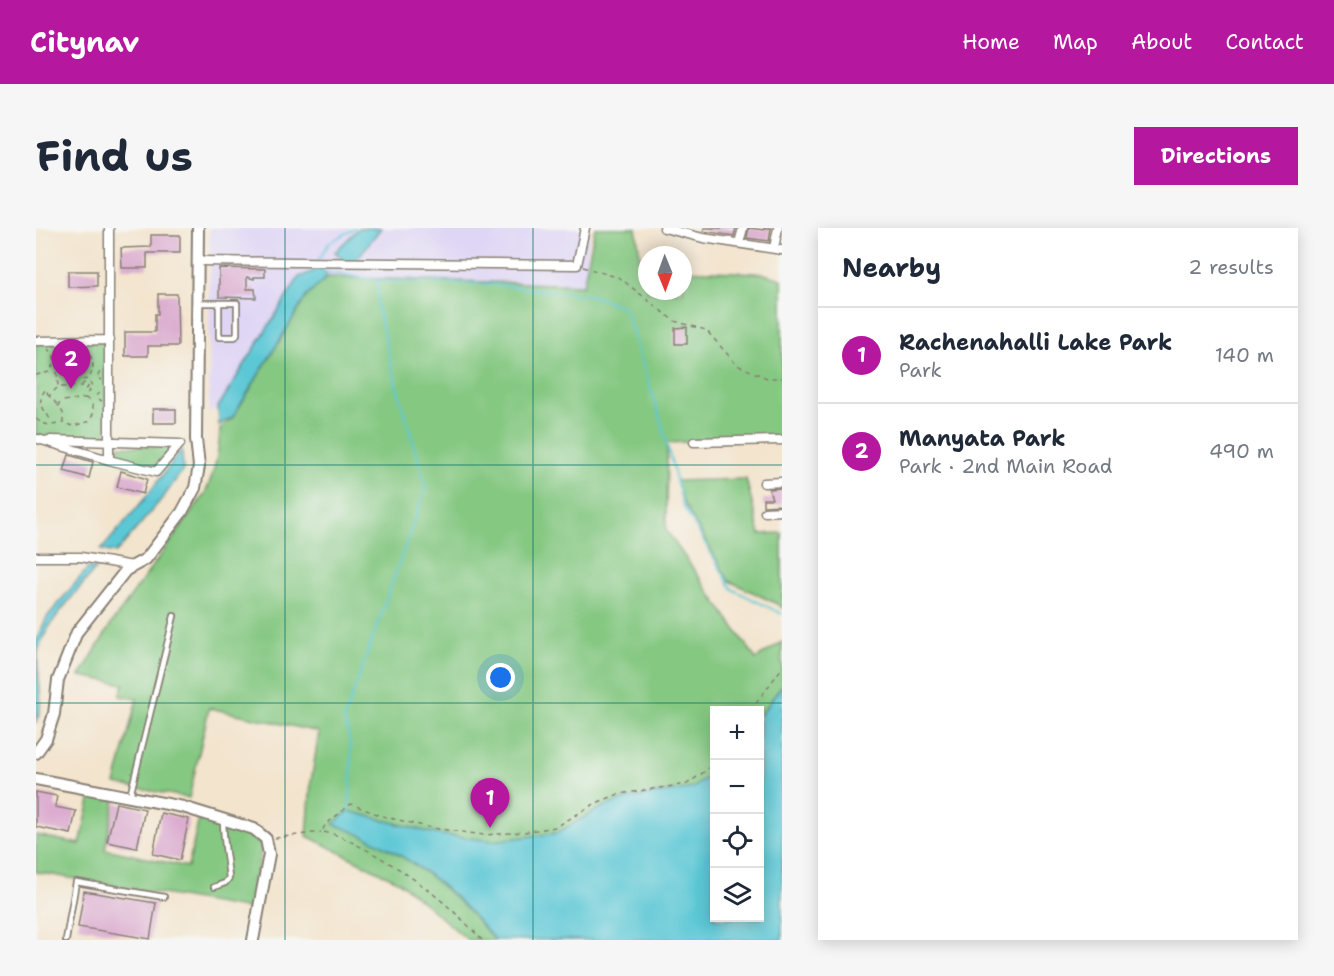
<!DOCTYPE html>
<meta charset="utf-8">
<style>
body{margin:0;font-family:"Shantell Sans",sans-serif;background:#f6f6f7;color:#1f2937}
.controls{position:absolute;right:18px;bottom:18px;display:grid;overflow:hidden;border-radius:0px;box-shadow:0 3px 15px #0003}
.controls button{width:54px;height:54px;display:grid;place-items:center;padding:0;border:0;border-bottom:2px solid #e0e1e3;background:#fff;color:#1f2937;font:30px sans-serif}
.compass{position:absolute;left:602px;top:18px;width:54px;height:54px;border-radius:50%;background:#fff;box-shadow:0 3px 15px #0003;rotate:179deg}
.you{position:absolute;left:465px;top:450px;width:21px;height:21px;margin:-15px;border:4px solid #fff;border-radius:50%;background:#1a73e8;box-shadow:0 0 0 9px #1a73e833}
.badge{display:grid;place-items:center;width:39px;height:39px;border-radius:50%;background:#b5179e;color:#fff;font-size:20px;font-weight:700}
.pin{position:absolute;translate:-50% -50px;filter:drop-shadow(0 2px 3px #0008)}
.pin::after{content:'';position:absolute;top:32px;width:21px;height:18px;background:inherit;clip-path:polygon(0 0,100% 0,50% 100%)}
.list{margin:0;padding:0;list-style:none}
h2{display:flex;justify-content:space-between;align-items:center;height:78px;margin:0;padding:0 24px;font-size:26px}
h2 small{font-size:20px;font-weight:400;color:#747a83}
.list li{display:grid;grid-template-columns:39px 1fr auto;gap:18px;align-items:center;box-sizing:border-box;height:96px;padding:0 24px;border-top:2px solid #e0e1e3}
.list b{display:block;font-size:22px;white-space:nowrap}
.list p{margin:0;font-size:20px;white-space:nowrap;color:#747a83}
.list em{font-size:20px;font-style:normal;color:#747a83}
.icon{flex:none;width:33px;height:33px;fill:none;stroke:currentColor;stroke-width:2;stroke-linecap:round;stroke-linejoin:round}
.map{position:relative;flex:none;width:746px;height:712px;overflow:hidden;border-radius:0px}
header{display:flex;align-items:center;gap:36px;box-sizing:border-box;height:84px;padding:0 30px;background:#b5179e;color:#fff}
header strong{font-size:28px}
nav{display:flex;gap:33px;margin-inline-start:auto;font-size:21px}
.intro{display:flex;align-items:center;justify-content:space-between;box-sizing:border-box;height:144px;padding:0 36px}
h1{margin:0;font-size:42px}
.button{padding:15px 27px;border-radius:0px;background:#b5179e;color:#fff;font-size:21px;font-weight:700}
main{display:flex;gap:36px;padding:0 36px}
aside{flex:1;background:#fff;border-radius:0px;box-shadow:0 3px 15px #0003}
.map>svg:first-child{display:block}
.built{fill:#dfd5f5}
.green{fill:#85c882;stroke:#50724f;stroke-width:1.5}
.water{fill:#5cc7d5;stroke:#3c7278;stroke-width:1.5}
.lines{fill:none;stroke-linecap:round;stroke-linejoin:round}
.stream{stroke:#5cc7d5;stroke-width:2}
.building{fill:#dbaccf}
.service-casing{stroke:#888074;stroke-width:8}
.minor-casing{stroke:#888074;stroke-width:11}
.tertiary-casing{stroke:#888074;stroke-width:14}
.path{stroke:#888074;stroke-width:1.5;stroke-dasharray:4.5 4.5;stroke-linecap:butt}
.service{stroke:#fff;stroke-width:4.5}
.minor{stroke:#fff;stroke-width:8}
.tertiary{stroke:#fff;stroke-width:10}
.grid{fill:none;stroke:#0f766e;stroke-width:1.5;stroke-opacity:0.55}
</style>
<header>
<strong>Citynav</strong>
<nav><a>Home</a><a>Map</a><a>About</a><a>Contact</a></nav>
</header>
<div class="intro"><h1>Find us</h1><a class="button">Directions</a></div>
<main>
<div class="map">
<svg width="746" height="712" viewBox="0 0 746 712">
<rect width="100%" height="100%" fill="#f6f6f2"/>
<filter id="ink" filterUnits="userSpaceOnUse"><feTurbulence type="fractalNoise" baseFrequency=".0167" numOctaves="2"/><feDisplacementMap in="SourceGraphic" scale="12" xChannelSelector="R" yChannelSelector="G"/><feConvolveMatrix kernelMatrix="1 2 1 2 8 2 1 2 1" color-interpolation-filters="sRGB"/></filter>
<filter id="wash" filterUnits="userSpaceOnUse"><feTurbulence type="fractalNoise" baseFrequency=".008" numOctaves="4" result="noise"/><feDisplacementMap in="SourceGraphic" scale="24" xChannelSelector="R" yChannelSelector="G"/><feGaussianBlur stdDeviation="1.35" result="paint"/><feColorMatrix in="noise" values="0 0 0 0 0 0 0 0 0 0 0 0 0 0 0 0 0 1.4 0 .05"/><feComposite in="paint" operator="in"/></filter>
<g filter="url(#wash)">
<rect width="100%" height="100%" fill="#f3e4cd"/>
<path class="built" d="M174,0H554L548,57L291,49L286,40L263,49L182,179L173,185Z"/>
<path class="green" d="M559,0H600L606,41L611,42V63H647V42L725,45L746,51V209L631,215L630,302L720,431L746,414V457L724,488V482H678V544L657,560L617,566L539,595L521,605L457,613L400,606L313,583L298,596C342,611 383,636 417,668C432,681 445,697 459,712H432L363,654L271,608L275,554L283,504L173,480L153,570L79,556L101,471L84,468L88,456L44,448L75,396L168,267C179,245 183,225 184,201L197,189L270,69L291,49L547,57Z
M71,114L70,211L0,207V115Z
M77,218L136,219L118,239L76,229Z
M710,251L724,306L746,305V380L741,376L693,353L648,276L640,253Z
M55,568L79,572L69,621L152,639L163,590L214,606L226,618L213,681L0,644V607L44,616Z"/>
<path class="water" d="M323,0H345L315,39L299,24Z
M286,40L291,49L270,69L197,189L183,197L182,179L263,49Z
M146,221L147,242L129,267L80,325L65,322L110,269Z
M52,340H60C43,363 8,396 2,424C0,444 10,479 0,494V413L11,389Z
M746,457V712H459C445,697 432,681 417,667C383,636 341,611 297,596L313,583L400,606L457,613L521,605L567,579L590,571L657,560L678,544V690H724V488Z"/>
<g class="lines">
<path class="stream" d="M283,31L293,15L319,0
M277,42L352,54L452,56L558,68L589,80L624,190L647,278L696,361L746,386
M313,583C315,552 319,521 308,491L390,259L359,152L341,77L342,53"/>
</g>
<g id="blocks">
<path class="building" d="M668,0H700L698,8L667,3Z
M713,0L728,2V0H735L733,13L711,10Z
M115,7H144V25H111V40H86L85,20L115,19Z
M183,40L229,41V49H218V51L211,49V61H219L220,70L183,69Z
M32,43H61V58L32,59Z
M122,66H141L142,118H112V128H89V104H119V86H122Z
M651,99V116H639V100Z
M117,181H140V195H117Z
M33,227L57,234L53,250L28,243Z
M85,243L111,251L107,266L81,259Z
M746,260V277L727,278V271H736L733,261Z
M0,564L21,568L19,579L40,583L35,606L0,599Z
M80,575L109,581L101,620L71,614Z
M125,585L153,591L144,632L117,626Z
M48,663L120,675L114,711L42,699Z"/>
</g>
</g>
<g filter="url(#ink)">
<use href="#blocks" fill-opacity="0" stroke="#888074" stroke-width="1.5"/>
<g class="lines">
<defs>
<path id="service" d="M162,75C175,75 188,75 201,75V106L199,109H183V75
M94,568L138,388
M178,659L189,655L193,650C191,630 187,611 187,591
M30,712L40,654L128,669"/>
<path id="minor" d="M628,0L667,10L746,22
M703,15L707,0
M738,20L742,0
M163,33L541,37L549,0
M0,113L74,112
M2,211L73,232V0
M15,212L144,216
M658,214L746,212
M73,232L120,244L144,216
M728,255L746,254
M729,284L746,283
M0,329H45L97,338"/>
<path id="tertiary" d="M0,525L10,511L18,486L22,452L41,404L90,342L110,331L146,284L159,260L163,238L160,211L162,0
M0,551L147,579L218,601L230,611L233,626L217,712"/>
</defs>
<use href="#service" class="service-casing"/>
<use href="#minor" class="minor-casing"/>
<use href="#tertiary" class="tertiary-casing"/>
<path class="path" d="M547,39L584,50L638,93L670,102L701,137L731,150H746
M47,121C59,130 59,138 53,151L45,152L30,144C26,131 34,122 47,121Z
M19,132L28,133
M21,144L22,159L46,158
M64,144L61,149L66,152
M0,147L13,144C18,136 22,127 12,121
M46 158a3 3 0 1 1 6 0a3 3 0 1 1-6 0Z
M21,160L13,168L22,177
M64,165L61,167V170L66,173
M13,168L11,166L12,164L9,162C0,175 7,179 14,191
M50,170L27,173L22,177L27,185V195L37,198L54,193C59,183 59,178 50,170L56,158L53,151
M0,191C9,198 16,198 26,195
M715,482L746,440
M239,610L285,604
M446,712C410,673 375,646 329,621C315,614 301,605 286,604L289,597L315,576L346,588L396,600L448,607L488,604L520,599L560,575L583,566L651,556L668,544L678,535"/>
<use href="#service" class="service"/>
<use href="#minor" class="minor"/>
<use href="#tertiary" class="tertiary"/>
</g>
</g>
<path class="grid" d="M249,0V712M497,0V712M0,237H746M0,475H746"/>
</svg>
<div class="controls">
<button>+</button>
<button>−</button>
<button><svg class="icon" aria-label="locate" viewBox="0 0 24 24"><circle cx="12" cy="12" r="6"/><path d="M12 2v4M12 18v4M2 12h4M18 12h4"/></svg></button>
<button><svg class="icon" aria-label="layers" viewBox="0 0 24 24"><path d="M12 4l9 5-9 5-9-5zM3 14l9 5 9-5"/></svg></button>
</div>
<svg class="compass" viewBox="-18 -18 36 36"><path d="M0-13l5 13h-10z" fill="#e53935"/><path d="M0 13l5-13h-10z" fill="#747a83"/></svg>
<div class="you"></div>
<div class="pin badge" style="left:454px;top:600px">1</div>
<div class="pin badge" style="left:35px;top:161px">2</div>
</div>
<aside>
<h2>Nearby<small>2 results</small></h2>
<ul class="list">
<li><span class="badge">1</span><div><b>Rachenahalli Lake Park</b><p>Park</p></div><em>140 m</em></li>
<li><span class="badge">2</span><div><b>Manyata Park</b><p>Park · 2nd Main Road</p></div><em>490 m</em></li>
</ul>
</aside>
</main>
